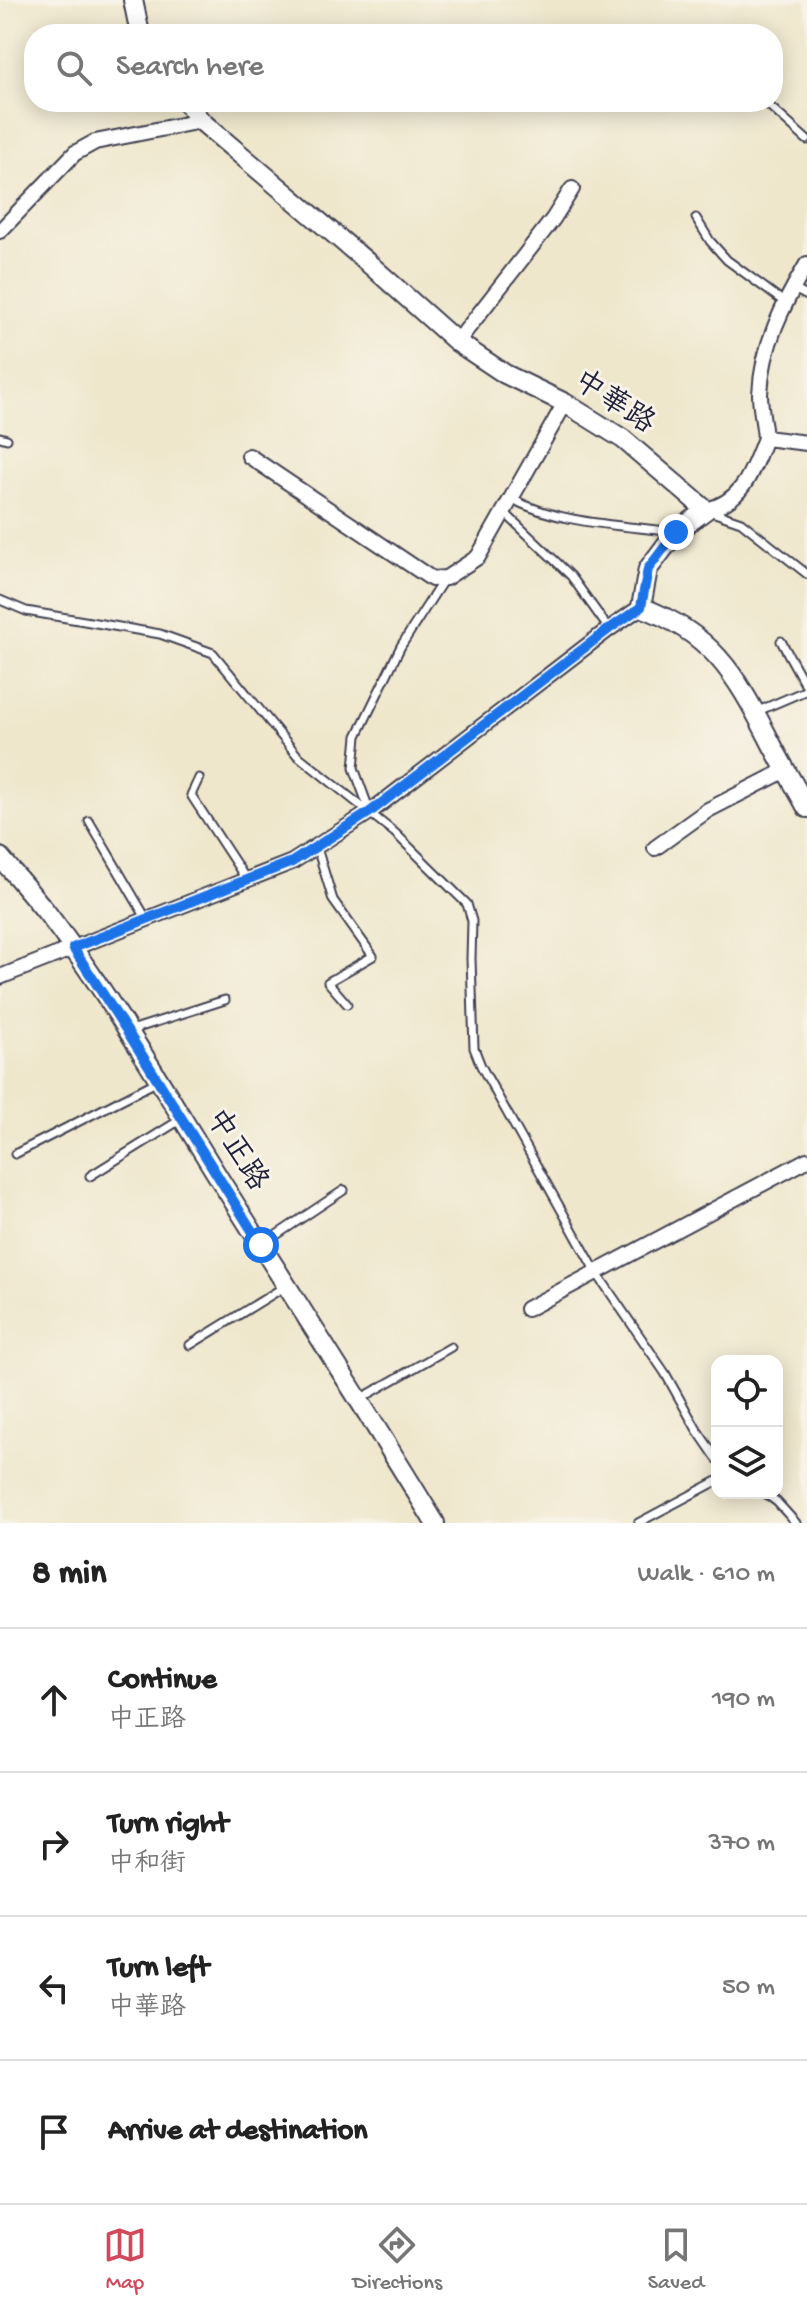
<!DOCTYPE html>
<meta charset="utf-8">
<style>
body{margin:0;font-family:"Gochi Hand","LXGW WenKai TC",sans-serif;background:#f2f2f2;color:#222}
.controls{position:absolute;right:24px;bottom:24px;display:grid;overflow:hidden;border-radius:16px;box-shadow:0 4px 20px #0003}
.controls button{width:72px;height:72px;display:grid;place-items:center;padding:0;border:0;border-bottom:2px solid #e0e0e0;background:#fff;color:#222;font:40px sans-serif}
.stop{position:absolute;width:24px;height:24px;margin:-18px;border:6px solid #1a73e8;border-radius:50%;background:#fff}
.stop.end{background:#1a73e8;border-color:#fff;box-shadow:0 2px 8px #0008}
.list{margin:0;padding:0;list-style:none}
h2{display:flex;justify-content:space-between;align-items:center;height:104px;margin:0;padding:0 32px;font-size:34px}
h2 small{font-size:26px;font-weight:400;color:#767676}
.list li{display:grid;grid-template-columns:52px 1fr auto;gap:24px;align-items:center;box-sizing:border-box;height:144px;padding:0 32px;border-top:2px solid #e0e0e0}
.list b{display:block;font-size:30px;white-space:nowrap}
.list p{margin:0;font-size:26px;white-space:nowrap;color:#767676}
.list em{font-size:26px;font-style:normal;color:#767676}
.icon{flex:none;width:44px;height:44px;fill:none;stroke:currentColor;stroke-width:2;stroke-linecap:round;stroke-linejoin:round}
.map{position:relative;flex:none;width:807px;height:1523px;overflow:hidden}
.search{position:absolute;background:#fff;box-shadow:0 4px 20px #0003;left:24px;right:24px;top:24px;height:88px;display:flex;align-items:center;gap:20px;box-sizing:border-box;padding:0 28px;border-radius:32px;color:#767676;font-size:30px}
.sheet{height:680px;background:#fff}
nav{display:flex;justify-content:space-around;align-items:center;box-sizing:border-box;height:112px;border-top:2px solid #e0e0e0;background:#fff;font-size:22px;color:#767676}
nav a{display:grid;justify-items:center;gap:4px}
nav .on{color:#d1495b}
.map>svg:first-child{display:block}
.lines{fill:none;stroke-linecap:round;stroke-linejoin:round}
.service-casing{stroke:#414051;stroke-width:11}
.minor-casing{stroke:#414051;stroke-width:18}
.tertiary-casing{stroke:#414051;stroke-width:22}
.service{stroke:#fff;stroke-width:7}
.minor{stroke:#fff;stroke-width:14}
.tertiary{stroke:#fff;stroke-width:18}
.route{stroke:#1a73e8;stroke-width:10}
.labels{text-anchor:middle;dominant-baseline:central;stroke-width:6;stroke-linejoin:round;paint-order:stroke}
.street-label{font-size:30px;fill:#22223b;stroke:#f7f3e8}
</style>
<div class="map">
<svg width="807" height="1523" viewBox="0 0 807 1523">
<rect width="100%" height="100%" fill="#f7f3e8"/>
<filter id="ink" filterUnits="userSpaceOnUse"><feTurbulence type="fractalNoise" baseFrequency=".0125" numOctaves="2"/><feDisplacementMap in="SourceGraphic" scale="16" xChannelSelector="R" yChannelSelector="G"/><feConvolveMatrix kernelMatrix="1 2 1 2 8 2 1 2 1" color-interpolation-filters="sRGB"/></filter>
<filter id="wash" filterUnits="userSpaceOnUse"><feTurbulence type="fractalNoise" baseFrequency=".006" numOctaves="4" result="noise"/><feDisplacementMap in="SourceGraphic" scale="32" xChannelSelector="R" yChannelSelector="G"/><feGaussianBlur stdDeviation="1.8" result="paint"/><feColorMatrix in="noise" values="0 0 0 0 0 0 0 0 0 0 0 0 0 0 0 0 0 1.4 0 .05"/><feComposite in="paint" operator="in"/></filter>
<g filter="url(#wash)">
<rect width="100%" height="100%" fill="#efe7cc"/>
</g>
<g filter="url(#ink)">
<g class="lines">
<defs>
<path id="service" d="M765,102L807,140
M696,218L710,241L727,260L784,302
M792,288L807,296
M0,437L7,439
M512,499C560,524 621,525 674,532
M709,511L741,522L807,574
M505,513L571,576L609,629
M0,600L26,611L160,634L213,653L297,755L395,833L467,904L472,921L471,959L474,1048L481,1066L596,1272L665,1373L697,1430L717,1459
M781,641L807,688
M758,711L807,690
M199,778L191,795L246,879
M369,809L354,768L357,736L401,646L444,579
M89,821L146,918
M317,848L333,900L373,956L328,982L347,1004
M128,1031L225,1000
M15,1154L156,1082
M90,1176L180,1120
M263,1244L344,1190
M190,1345L284,1287
M360,1399L451,1347
M765,1493L777,1502L796,1523
M638,1523L717,1481"/>
<path id="minor" d="M0,231L75,153L95,142L201,121
M457,342L553,219L572,189
M765,438C764,424 760,408 760,394C762,346 783,304 807,264
M249,456L432,579L446,578L478,557L565,403
M706,510C743,502 752,471 765,438L807,443
M655,848L708,810L786,770
M0,977L292,862L370,812L609,629L641,607
M527,1309L807,1160"/>
<path id="tertiary" d="M133,0L140,34
M186,102L201,121L367,262L457,342L505,374L565,403L623,439L706,510L676,532L648,569L641,607C711,633 735,673 768,737C780,761 794,784 807,808
M0,857C16,876 32,894 47,913C112,998 166,1093 222,1183C293,1297 366,1409 435,1523"/>
</defs>
<use href="#service" class="service-casing"/>
<use href="#minor" class="minor-casing"/>
<use href="#tertiary" class="tertiary-casing"/>
<use href="#service" class="service"/>
<use href="#minor" class="minor"/>
<use href="#tertiary" class="tertiary"/>
</g>
</g>
<g class="lines" filter="url(#ink)">
<path class="route" d="M261,1245L127,1031L73,948L292,862L370,812L609,629L641,607L648,569L676,532"/>
</g>
<g class="labels">
<g class="street-label">
<text transform="translate(613 404) rotate(33)">中華路</text>
<text transform="translate(235 1151) rotate(58)">中正路</text>
</g>
</g>
</svg>
<div class="controls">
<button><svg class="icon" aria-label="locate" viewBox="0 0 24 24"><circle cx="12" cy="12" r="6"/><path d="M12 2v4M12 18v4M2 12h4M18 12h4"/></svg></button>
<button><svg class="icon" aria-label="layers" viewBox="0 0 24 24"><path d="M12 4l9 5-9 5-9-5zM3 14l9 5 9-5"/></svg></button>
</div>
<div class="stop" style="left:261px;top:1245px"></div>
<div class="stop end" style="left:676px;top:532px"></div>
<div class="search"><svg class="icon" aria-label="search" viewBox="0 0 24 24"><circle cx="10" cy="10" r="6"/><path d="M15 15l6 6"/></svg>Search here</div>
</div>
<section class="sheet">
<h2>8 min<small>Walk · 610 m</small></h2>
<ul class="list">
<li><svg class="icon" aria-label="ahead" viewBox="0 0 24 24"><path d="M12 20V5M6 11l6-6 6 6"/></svg><div><b>Continue</b><p>中正路</p></div><em>190 m</em></li>
<li><svg class="icon" aria-label="right" viewBox="0 0 24 24"><path d="M7 20v-9h11M14 6l5 5-5 5"/></svg><div><b>Turn right</b><p>中和街</p></div><em>370 m</em></li>
<li><svg class="icon" aria-label="left" viewBox="0 0 24 24"><path d="M17 20v-9H6M10 6l-5 5 5 5"/></svg><div><b>Turn left</b><p>中華路</p></div><em>50 m</em></li>
<li><svg class="icon" aria-label="arrive" viewBox="0 0 24 24"><path d="M6 21V4h12l-3 4 3 4H6"/></svg><div><b>Arrive at destination</b></div></li>
</ul>
</section>
<nav>
<a class="on"><svg class="icon" aria-label="map" viewBox="0 0 24 24"><path d="M3 6l6-2 6 2 6-2v14l-6 2-6-2-6 2zM9 4v14M15 6v14"/></svg>Map</a>
<a><svg class="icon" aria-label="directions" viewBox="0 0 24 24"><path d="M12 3l9 9-9 9-9-9zM9 14v-3h6M13 9l2 2-2 2"/></svg>Directions</a>
<a><svg class="icon" aria-label="saved" viewBox="0 0 24 24"><path d="M7 4h10v16l-5-4-5 4z"/></svg>Saved</a>
</nav>
